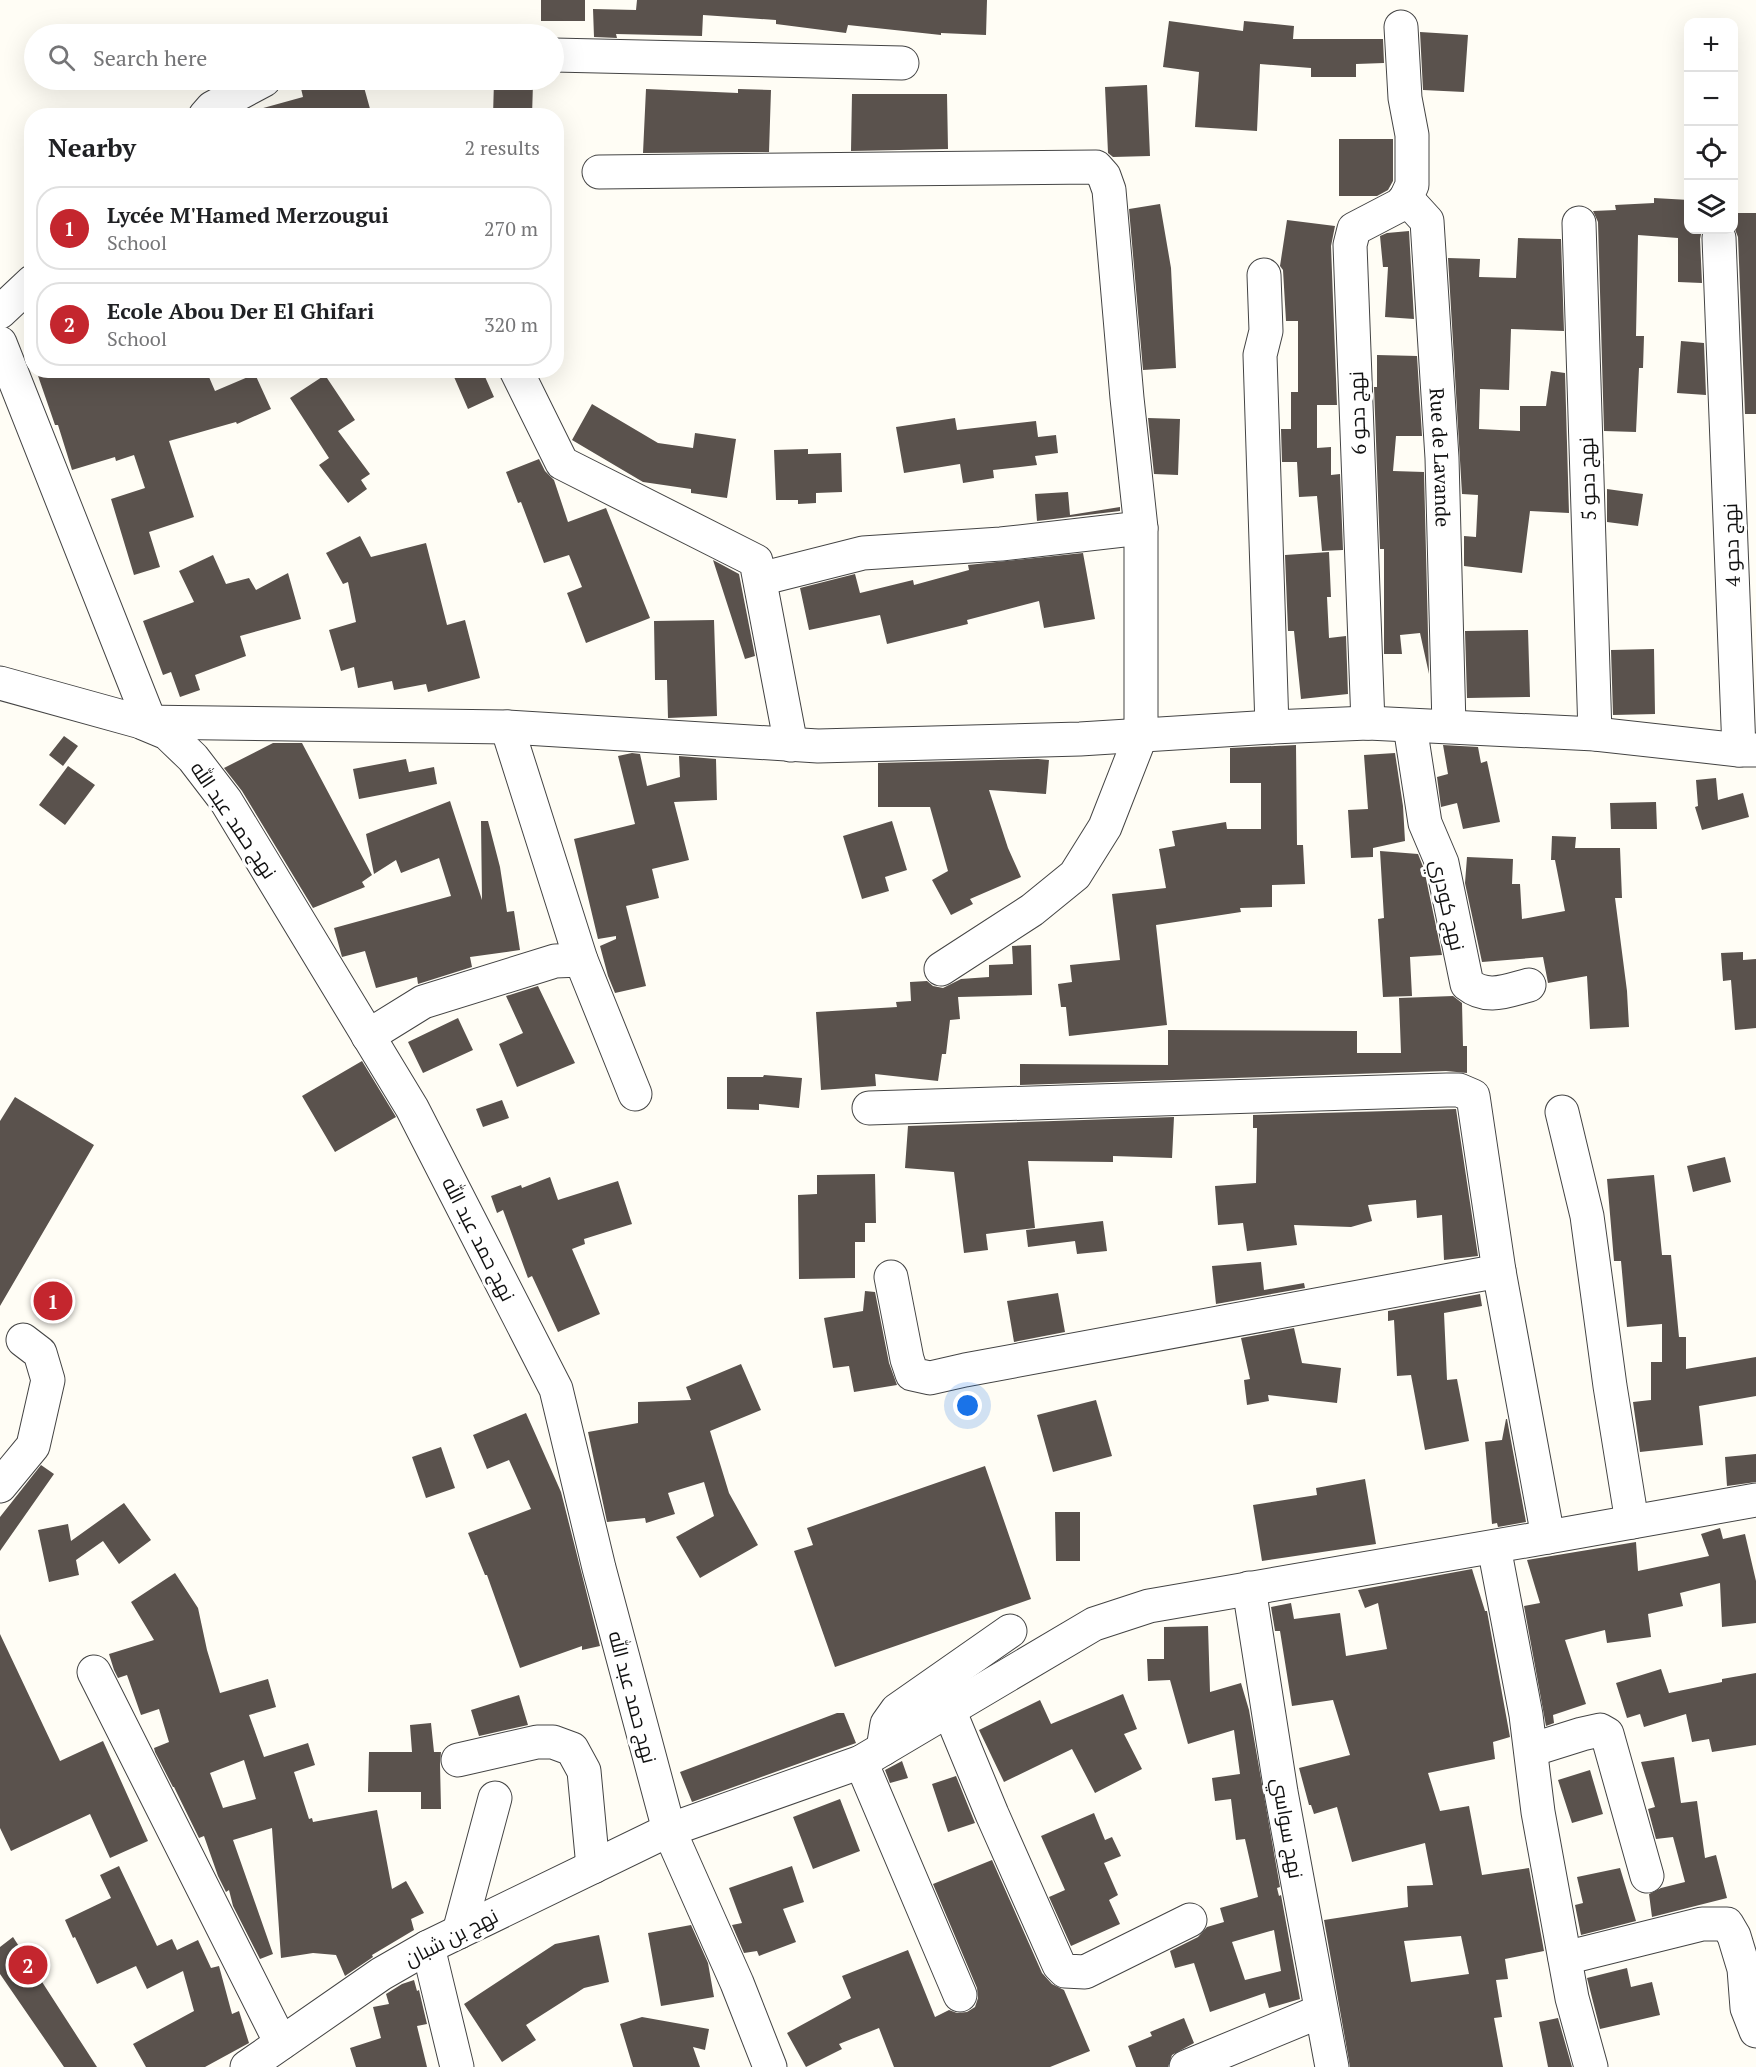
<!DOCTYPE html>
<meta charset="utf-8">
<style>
body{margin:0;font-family:"PT Serif",Cairo,serif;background:#f6f6f6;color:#202124}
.controls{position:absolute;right:18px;top:18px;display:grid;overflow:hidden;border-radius:12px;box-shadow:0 6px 24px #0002}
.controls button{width:54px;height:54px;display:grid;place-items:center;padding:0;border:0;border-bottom:2px solid #e0e0e0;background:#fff;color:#202124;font:30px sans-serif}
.you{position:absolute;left:968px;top:1406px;width:21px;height:21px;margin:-15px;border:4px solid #fff;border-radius:50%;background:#1a73e8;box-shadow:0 0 0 9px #1a73e833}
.badge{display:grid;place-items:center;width:39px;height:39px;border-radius:50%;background:#c4262e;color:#fff;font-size:20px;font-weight:700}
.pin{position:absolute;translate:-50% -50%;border:3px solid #fff;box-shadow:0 2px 6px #0006}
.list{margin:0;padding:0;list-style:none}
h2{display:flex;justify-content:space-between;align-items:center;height:78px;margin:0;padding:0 24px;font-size:26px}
h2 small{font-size:20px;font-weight:400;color:#757577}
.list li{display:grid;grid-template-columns:39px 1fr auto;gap:18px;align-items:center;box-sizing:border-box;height:84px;margin:0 12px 12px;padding:0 12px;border:2px solid #e0e0e0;border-radius:24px}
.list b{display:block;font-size:22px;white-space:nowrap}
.list p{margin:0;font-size:20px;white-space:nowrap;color:#757577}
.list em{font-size:20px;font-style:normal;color:#757577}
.icon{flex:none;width:33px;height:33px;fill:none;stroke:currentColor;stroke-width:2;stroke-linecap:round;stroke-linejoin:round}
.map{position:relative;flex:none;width:1756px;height:2067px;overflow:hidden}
.search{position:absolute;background:#fff;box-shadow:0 6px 24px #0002;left:24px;top:24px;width:540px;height:66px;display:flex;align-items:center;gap:15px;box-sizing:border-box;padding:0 21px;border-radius:33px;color:#757577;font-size:22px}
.panel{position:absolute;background:#fff;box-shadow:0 6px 24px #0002;left:24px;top:108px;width:540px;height:270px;border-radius:24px}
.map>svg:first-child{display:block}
.building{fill:#5a524d;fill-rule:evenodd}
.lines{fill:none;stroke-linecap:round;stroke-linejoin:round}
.minor-casing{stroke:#444;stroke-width:35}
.minor{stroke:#fff;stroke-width:33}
.labels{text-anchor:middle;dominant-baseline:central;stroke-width:6;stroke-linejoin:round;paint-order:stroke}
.street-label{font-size:20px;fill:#111;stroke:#fff}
</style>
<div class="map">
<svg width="1756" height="2067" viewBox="0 0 1756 2067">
<rect width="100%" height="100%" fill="#fffdf5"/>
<path class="building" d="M541,0H585V21H541Z
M637,0H987L986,35L941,33V35L848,25L846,33L776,24V20L703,15L702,36L616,34L617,38L594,37L593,9L636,10Z
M1169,21L1243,31L1244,21L1294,26L1293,39H1383L1384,63L1356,64V77H1311V68L1260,64L1257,131L1195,127L1199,72L1163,67Z
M1420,32L1468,35L1464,92L1423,90Z
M299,80H321L323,89L362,80L372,116H257L256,110L303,97Z
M494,81L533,83L532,116H493Z
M1147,85L1150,156L1113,157L1108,153L1105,87Z
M646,89L738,93V89L771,90L769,152L643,153Z
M852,94H947L948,149L851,151Z
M1339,139H1393V181L1388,190L1377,196H1339Z
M1654,198L1689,200V230H1702L1700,239L1702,283L1678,282V238L1638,235L1636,336H1644L1643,368H1639L1636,432L1604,431L1598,222L1593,211L1616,210L1615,205L1654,203Z
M1160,204L1171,268L1176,368L1143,370L1129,209Z
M1734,213H1756V414H1745L1738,237L1734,227Z
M1287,220L1335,226L1331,246L1337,405H1317V448L1331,447V475L1340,474L1343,550L1322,551L1317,496L1299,497L1297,462H1282L1281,429H1291V392H1298V321H1286L1283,270L1280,266Z
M1409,231L1414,319L1385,317L1388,267H1383L1380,236L1387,233Z
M1518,238L1561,239L1564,331L1511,329L1509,390L1480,389L1479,429L1520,431V406H1546L1551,371L1565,373L1569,513L1530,511L1522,573L1464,566V536L1476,537L1478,495L1462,494L1448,258L1480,259L1479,277L1516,278Z
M1681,341L1704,343L1706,395L1677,393Z
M1377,355L1417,356L1422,436H1396L1393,471L1424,472L1429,674L1420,633L1400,635L1402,654H1384V549H1380L1374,387H1377Z
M36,370H206L215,391L255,374L271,409L237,424L236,422L169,441L194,517L149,532L160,567L134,575L111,499L145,488L134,455L116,461L115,457L72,470L58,425H55Z
M451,370H482L494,397L468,409Z
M325,375L355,420L338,431L370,474L361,480L367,489L348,503L319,465L329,458L290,398Z
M592,404L658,443L693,448L695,433L736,439L727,498L691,493V489L643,482L572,440Z
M955,418L957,430L1036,421L1038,437L1056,435L1058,453L1035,456L1037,465L993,470L994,478L963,483L960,464L904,473L896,427Z
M1148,418L1180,419L1178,475L1154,474Z
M808,449V454L841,453L842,492L816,493V503L798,504V500H776L774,450Z
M539,459L545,471L554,480L568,522L606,508L650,618L586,643L567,593L582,587L569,555L544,563L521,502L518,503L506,472Z
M1607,489L1643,494L1638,526L1607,522Z
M1068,492L1070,515L1120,507V511L1037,521L1035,494Z
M360,536L371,557L426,543L447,625L465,620L480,678L428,692L426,684L394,690L392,681L358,688L354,667L341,671L329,630L356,622L348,582L343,584L326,553Z
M1329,552L1331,597H1327L1329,638L1346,636L1348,694L1301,699L1294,631H1288L1285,555Z
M1083,553L1095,619L1044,628L1039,601L967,620L968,624L887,644L880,615L809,630L800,588L855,574L860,593L913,580L914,585L969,570L968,565Z
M213,555L226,584L249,578L256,590L288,573L301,619L240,636L246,656L195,675L200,690L180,697L171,672L163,675L143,621L194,602L179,571Z
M713,560L739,574L755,656L745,659Z
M714,620L717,716L668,718L667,680H655L654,621Z
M1528,630L1530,697L1467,698L1465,631Z
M1654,649L1655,714L1613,715L1611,650Z
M64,736L78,746L63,766L49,755Z
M273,743H302L372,875L362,882L365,887L313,908L242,791L224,768Z
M1296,745L1297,845H1303L1305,884L1272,885V907L1240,908L1241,912L1156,925L1167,1025L1069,1036L1066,1007H1061L1058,984L1072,982L1070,965L1120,960L1112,894L1166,888L1159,849L1175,846L1172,831L1226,822L1227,829H1261V783H1230V748Z
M1443,745L1478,747L1481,763L1487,761L1500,822L1463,829L1457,803L1441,807L1437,777L1448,774Z
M632,753L640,754L647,786L680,777L679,756L716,759L717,800L674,802L689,860L652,869L659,898L626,906L646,986L615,993L608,976L600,946L616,939V936L598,939L574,839L635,824L618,756Z
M1395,753L1403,806L1405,841L1373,848V857L1351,858L1348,810L1368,809L1364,755Z
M406,759L409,772L434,767L437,784L359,799L353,769Z
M1038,759L1049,760L1046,794L989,790L1008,848L1021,877L970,899L973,904L951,915L932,880L948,871L930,807H878V763Z
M68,766L95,785L65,825L39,805Z
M1716,778L1718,800L1743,793L1749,817L1702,830L1695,807L1698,806L1696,780Z
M450,801L482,900L481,821H488L500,867L507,912L514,911L520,950L470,957L472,967L418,984L417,977L376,988L365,951L342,957L334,928L451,896L439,858L401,873L396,860L374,874L366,834Z
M1656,802L1657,829H1611L1610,803Z
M892,821L907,870L885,877L889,891L862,899L843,836Z
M1552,836L1576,837L1575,848H1620L1622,898H1615L1627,991L1629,1027L1590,1029L1587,976L1548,983L1543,957L1482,962L1465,883L1467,857L1513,859L1512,884H1520L1522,919L1565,911L1555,860H1551Z
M1380,851L1418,854L1424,869L1442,955L1410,957L1412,996L1383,997L1378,919L1384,918Z
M1031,945L1032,995L958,997L960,1019L950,1020L946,1054H942L938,1081L875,1074L876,1086L821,1090L816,1012L897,1007L896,1002L911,1001L910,982L927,981L933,986L943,988L961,979L989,977V965L1013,964L1012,946Z
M1743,952V960L1756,959V1028L1735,1030L1731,980L1723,981L1721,953Z
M538,986L575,1063L517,1087L499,1044L523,1033L506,996Z
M1453,996L1462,1003L1463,1046H1467V1073L1446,1071L1020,1085V1064L1168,1065V1030L1357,1031V1053H1401L1399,998Z
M458,1018L473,1050L423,1073L408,1042Z
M362,1061L396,1117L335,1152L302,1096Z
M764,1075L802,1078L799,1108L759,1104V1110L727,1109V1077H763Z
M15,1097L94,1145L0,1306V1121Z
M502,1100L509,1118L483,1127L476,1109Z
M1456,1109L1478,1256L1444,1260L1442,1215L1417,1218L1416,1200L1368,1205L1372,1221L1351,1227L1294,1225L1297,1245L1247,1251L1243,1223L1218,1225L1215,1186L1256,1183L1257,1128H1253V1115Z
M1174,1117L1172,1158L1113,1156V1162L1028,1161L1035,1228L986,1234L988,1250L964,1253L954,1172L905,1168L908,1126Z
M1725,1157L1731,1182L1693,1192L1687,1166Z
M875,1174L876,1223H865V1242H855V1278L799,1279L798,1195L817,1194V1175Z
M1654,1175L1662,1255H1671L1679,1337H1686V1369L1756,1357V1396L1699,1406L1703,1445L1640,1452L1633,1402L1651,1400V1362H1662V1324L1627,1327L1621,1261H1614L1607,1179Z
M550,1177L558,1200L618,1181L632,1224L584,1239L585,1244L572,1249L600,1314L558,1332L532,1276L528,1278L503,1210L497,1213L491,1196L521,1185L522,1188Z
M1103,1221L1107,1251L1077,1254L1075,1241L1028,1247L1026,1230Z
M1261,1262L1264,1290L1304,1283L1305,1288L1216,1304L1212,1266Z
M865,1291L875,1292L889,1363L897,1385L854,1392L849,1366L833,1368L824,1318L863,1311Z
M1058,1293L1065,1332L1014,1342L1007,1301Z
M1480,1294L1482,1306L1444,1313L1447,1380L1457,1379L1469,1441L1425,1450L1411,1375L1397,1376L1394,1320L1388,1321V1311Z
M1294,1328L1302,1363L1341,1368L1337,1403L1268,1395L1269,1401L1247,1405L1244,1380L1250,1379L1241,1338Z
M741,1364L761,1410L710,1431L729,1493L758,1545L700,1578L676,1537L714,1516L704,1482L668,1493L675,1514L646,1523L645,1518L607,1522L588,1432L638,1423V1402L691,1400L686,1387Z
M1096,1400L1112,1456L1053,1472L1037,1415Z
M526,1413L561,1492L600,1646L582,1650V1646L520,1668L487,1575H485L468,1533L531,1509L509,1460L487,1469L473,1435Z
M1506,1419H1507L1526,1522L1498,1527L1497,1523L1492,1524L1485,1442L1502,1440Z
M441,1447L455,1488L426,1498L412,1457Z
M1756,1454V1482L1727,1486L1725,1457Z
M41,1465L54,1474L0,1551V1517Z
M985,1466L1031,1599L835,1667L794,1551L813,1545L807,1528Z
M1365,1479L1376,1544L1262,1561L1253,1505L1317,1495L1316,1488Z
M124,1503L151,1540L119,1564L103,1541L76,1560L79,1575L49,1582L38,1530L68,1524L71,1541Z
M1055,1512H1080V1561H1056Z
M1720,1528L1723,1539L1745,1534L1756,1581V1623L1722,1627L1720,1583L1680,1593L1683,1606L1648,1614L1651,1637L1607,1643L1605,1630L1565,1640L1586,1704L1553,1715L1554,1723L1546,1726L1524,1606L1540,1603L1527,1560L1636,1542L1638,1571L1709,1556L1701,1534Z
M1472,1569L1485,1611H1487L1510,1737L1493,1742L1495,1759L1428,1773L1440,1811L1469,1806L1482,1875L1529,1868L1544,1951L1505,1959L1508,1979L1496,1980L1502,2017L1494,2018L1503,2067H1350L1324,1920L1408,1907L1407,1886L1433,1885L1425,1843L1352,1862L1337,1807L1314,1814L1311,1805H1309L1299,1768L1350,1755L1333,1700L1292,1706L1280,1631H1275L1271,1607L1291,1603L1294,1619L1340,1613L1346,1656L1387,1649L1378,1603L1365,1608L1358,1590ZM1461,1936L1469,1974L1411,1982L1404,1941Z
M175,1573L198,1608L207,1650L220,1693L268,1679L276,1707L249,1715L264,1757L308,1743L315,1765L294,1772L309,1819L312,1818L313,1822L377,1810L392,1889L406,1881L424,1913L411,1919L414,1930L372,1955L373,1957L345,1976L336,1955L313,1953L281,1958L272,1828L233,1840L273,1954L260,1959L233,1906L229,1890L226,1892L218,1876L204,1836L199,1838L174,1787H173L155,1752L154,1748L169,1742L159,1709L141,1715L127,1675L118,1678L114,1670L109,1654L154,1640L131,1602ZM244,1760L256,1799L223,1808L210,1773Z
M1208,1626L1210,1692L1241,1683L1249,1710L1280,1887L1277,1888L1279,1896L1281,1895L1300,1999L1269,2008L1265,1993L1210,2012L1194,1963L1175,1968L1170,1951L1198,1937L1207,1927L1224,1922L1220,1908L1258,1897L1245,1839L1236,1840L1231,1799L1215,1801L1212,1778L1240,1774L1234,1730L1188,1744L1170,1680L1148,1681L1147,1659H1164V1627ZM1274,1930L1281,1971L1245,1980L1232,1942Z
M0,1634L60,1761L103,1741L148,1841L110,1858L90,1814L11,1851L0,1828Z
M1661,1669L1669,1693L1722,1682V1679L1756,1673V1745L1712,1752L1709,1739L1692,1742L1686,1714L1644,1727L1640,1714L1627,1718L1616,1683Z
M1123,1694L1137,1729L1124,1734L1142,1769L1095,1793L1072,1749L1004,1782L979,1730L1040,1700L1051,1724Z
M519,1695L528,1725L479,1736L471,1710Z
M837,1713H844L856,1743L692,1802L680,1772Z
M431,1723L434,1752H441L440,1764L441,1809H421V1792H368L369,1752H412L410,1725Z
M1674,1757L1681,1803L1697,1801L1705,1858L1716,1855L1727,1898L1652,1917L1649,1894L1661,1888L1685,1882L1673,1837L1656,1839L1648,1809L1655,1807L1641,1762Z
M902,1761L908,1778L890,1783L885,1770Z
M1590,1770L1603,1814L1572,1823L1558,1780Z
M956,1776L975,1823L948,1832L932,1784Z
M840,1799L860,1851L813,1869L793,1817Z
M1094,1813L1105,1840L1112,1837L1121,1856L1104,1863L1118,1895L1109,1900L1120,1924L1071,1946L1049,1897L1065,1890L1041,1836Z
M992,1860L1042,1973L1052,1984L1064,1990L1090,2051L1050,2067H894L879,2028L839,2044L842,2049L806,2067L787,2033L851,1998L842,1976L908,1950L935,2017L949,2010L957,2013L967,2012L975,2007L978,1998L977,1988L933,1884Z
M119,1866L157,1946L172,1939L177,1950L198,1940L211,1968L219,1966L232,2014L239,2011L249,2043L205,2067H146L133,2044L194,2011L183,1971L147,1989L136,1966L97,1984L75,1937L73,1938L65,1920L111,1898L100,1875Z
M792,1866L804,1902L783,1909L796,1942L759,1956L757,1951L744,1953L732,1925L742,1923L729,1888Z
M1620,1868L1636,1921L1581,1935L1575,1905L1583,1903L1577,1877Z
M691,1925L708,1963L714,1997L661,2006L648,1933Z
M599,1935L609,1982L584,1988L526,2025L536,2040L502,2062L464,2004L555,1944Z
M13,1937L97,2067H64L0,1974V1947Z
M1627,1968L1631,1987L1652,1982L1660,2015L1600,2029L1587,1978Z
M414,1980L417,1991L419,1990L427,2024L417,2026L427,2067H356L350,2048L381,2038L373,2007L389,2004L386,1994L402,1984Z
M642,2017L709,2029L705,2050L693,2047L700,2067H633L620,2024Z
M1184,2018L1194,2043L1172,2055L1168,2067H1136L1128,2046L1152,2036L1150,2032Z
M1558,2018L1572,2067H1548L1539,2022Z"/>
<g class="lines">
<defs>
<g id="minor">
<path d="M554,55L902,63"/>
<path d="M205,116L212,108L264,80"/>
<path d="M599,172L1096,167L1104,176L1109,190L1127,398L1141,528V735L1105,827L1075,875L1032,910L941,969"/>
<path id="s1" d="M1406,198L1427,221L1442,458L1449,726"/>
<path d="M1579,223L1595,734"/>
<path d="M1719,238L1739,750"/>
<path d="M1264,275L1266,331L1260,355L1272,727"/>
<path d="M0,312L32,282"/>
<path d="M0,343L150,722"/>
<path d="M516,370L562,463L756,561L791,745"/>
<path d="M760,579L863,553L1001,544L1141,528"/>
<path d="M0,683L141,722L507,727L818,746L1080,739L1272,727L1368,723L1595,734L1739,750H1756"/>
<path d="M143,723L167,733L193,758L226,801L412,1108L556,1389L599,1568L669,1830L737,1983L770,2067"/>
<path d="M1368,723L1350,245L1354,229L1400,205L1406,198L1412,185V135L1405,98L1401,27"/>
<path d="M1410,726L1425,823L1442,863L1467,984C1487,1000 1506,991 1529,985"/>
<path d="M507,727L581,960L635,1094"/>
<path d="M368,1036L423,1002L555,961L581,960"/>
<path d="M869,1108L1447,1090H1459L1473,1096L1499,1271L1548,1537"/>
<path d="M1562,1112L1587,1216L1610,1386L1632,1522"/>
<path d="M891,1277L907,1359L912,1374L930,1378L965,1370L1499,1271"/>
<path d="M0,1486L33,1446L48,1380L40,1353L23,1340"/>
<path d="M1494,1547L1526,1715L1538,1812L1572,1998L1591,2067"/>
<path d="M1249,1588L1281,1792L1332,2067"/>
<path d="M94,1672L281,2043"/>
<path d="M949,1710L992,1814L1059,1965L1065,1971L1085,1972L1190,1920"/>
<path d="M883,1749L887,1724L897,1710L1010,1631"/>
<path d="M1531,1750L1582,1734L1600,1730L1607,1734L1647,1876"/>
<path d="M458,1760L537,1742H553L572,1749L584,1771L593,1867"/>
<path d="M861,1762L960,1995"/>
<path d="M459,1932L495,1798"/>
<path d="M428,1947L457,2067"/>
<path d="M1565,1958L1702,1924H1727L1734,1936L1744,1969L1747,2008L1756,2031"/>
<path d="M247,2067L381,1974L428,1947L669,1830L861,1762L1094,1624L1149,1606L1548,1537L1756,1500"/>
<path d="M1186,2067L1321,2011"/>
</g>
</defs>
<use href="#minor" class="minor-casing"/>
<use href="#minor" class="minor"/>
</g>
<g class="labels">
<g class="street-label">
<text transform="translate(1357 413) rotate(-92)">نهج دحو 6</text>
<text stroke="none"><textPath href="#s1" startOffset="268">Rue de Lavande</textPath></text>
<text transform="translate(1587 479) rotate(-92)">نهج دحو 5</text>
<text transform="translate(1731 545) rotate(-92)">نهج دحو 4</text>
<text transform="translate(234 820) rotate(56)">نهج حمد عبد الله</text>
<text transform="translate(1448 905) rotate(77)">نهج كودري</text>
<text transform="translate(479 1239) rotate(63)">نهج حمد عبد الله</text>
<text transform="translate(633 1697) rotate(75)">نهج حمد عبد الله</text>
<text transform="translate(1288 1828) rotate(80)">نهج سواسي</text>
<text transform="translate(451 1937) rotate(-27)">نهج بن شبان</text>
</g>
</g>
</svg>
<div class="controls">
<button>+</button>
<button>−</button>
<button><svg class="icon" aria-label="locate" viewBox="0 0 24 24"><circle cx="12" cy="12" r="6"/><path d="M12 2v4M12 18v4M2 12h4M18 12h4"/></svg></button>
<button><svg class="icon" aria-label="layers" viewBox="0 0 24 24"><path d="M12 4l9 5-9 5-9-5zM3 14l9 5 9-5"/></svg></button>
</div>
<div class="you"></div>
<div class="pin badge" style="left:53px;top:1301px">1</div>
<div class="pin badge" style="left:28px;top:1965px">2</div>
<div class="search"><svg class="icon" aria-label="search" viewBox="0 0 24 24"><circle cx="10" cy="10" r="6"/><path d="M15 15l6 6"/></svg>Search here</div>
<section class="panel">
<h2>Nearby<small>2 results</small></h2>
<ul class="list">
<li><span class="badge">1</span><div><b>Lycée M'Hamed Merzougui</b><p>School</p></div><em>270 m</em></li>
<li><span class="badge">2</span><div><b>Ecole Abou Der El Ghifari</b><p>School</p></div><em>320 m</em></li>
</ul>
</section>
</div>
